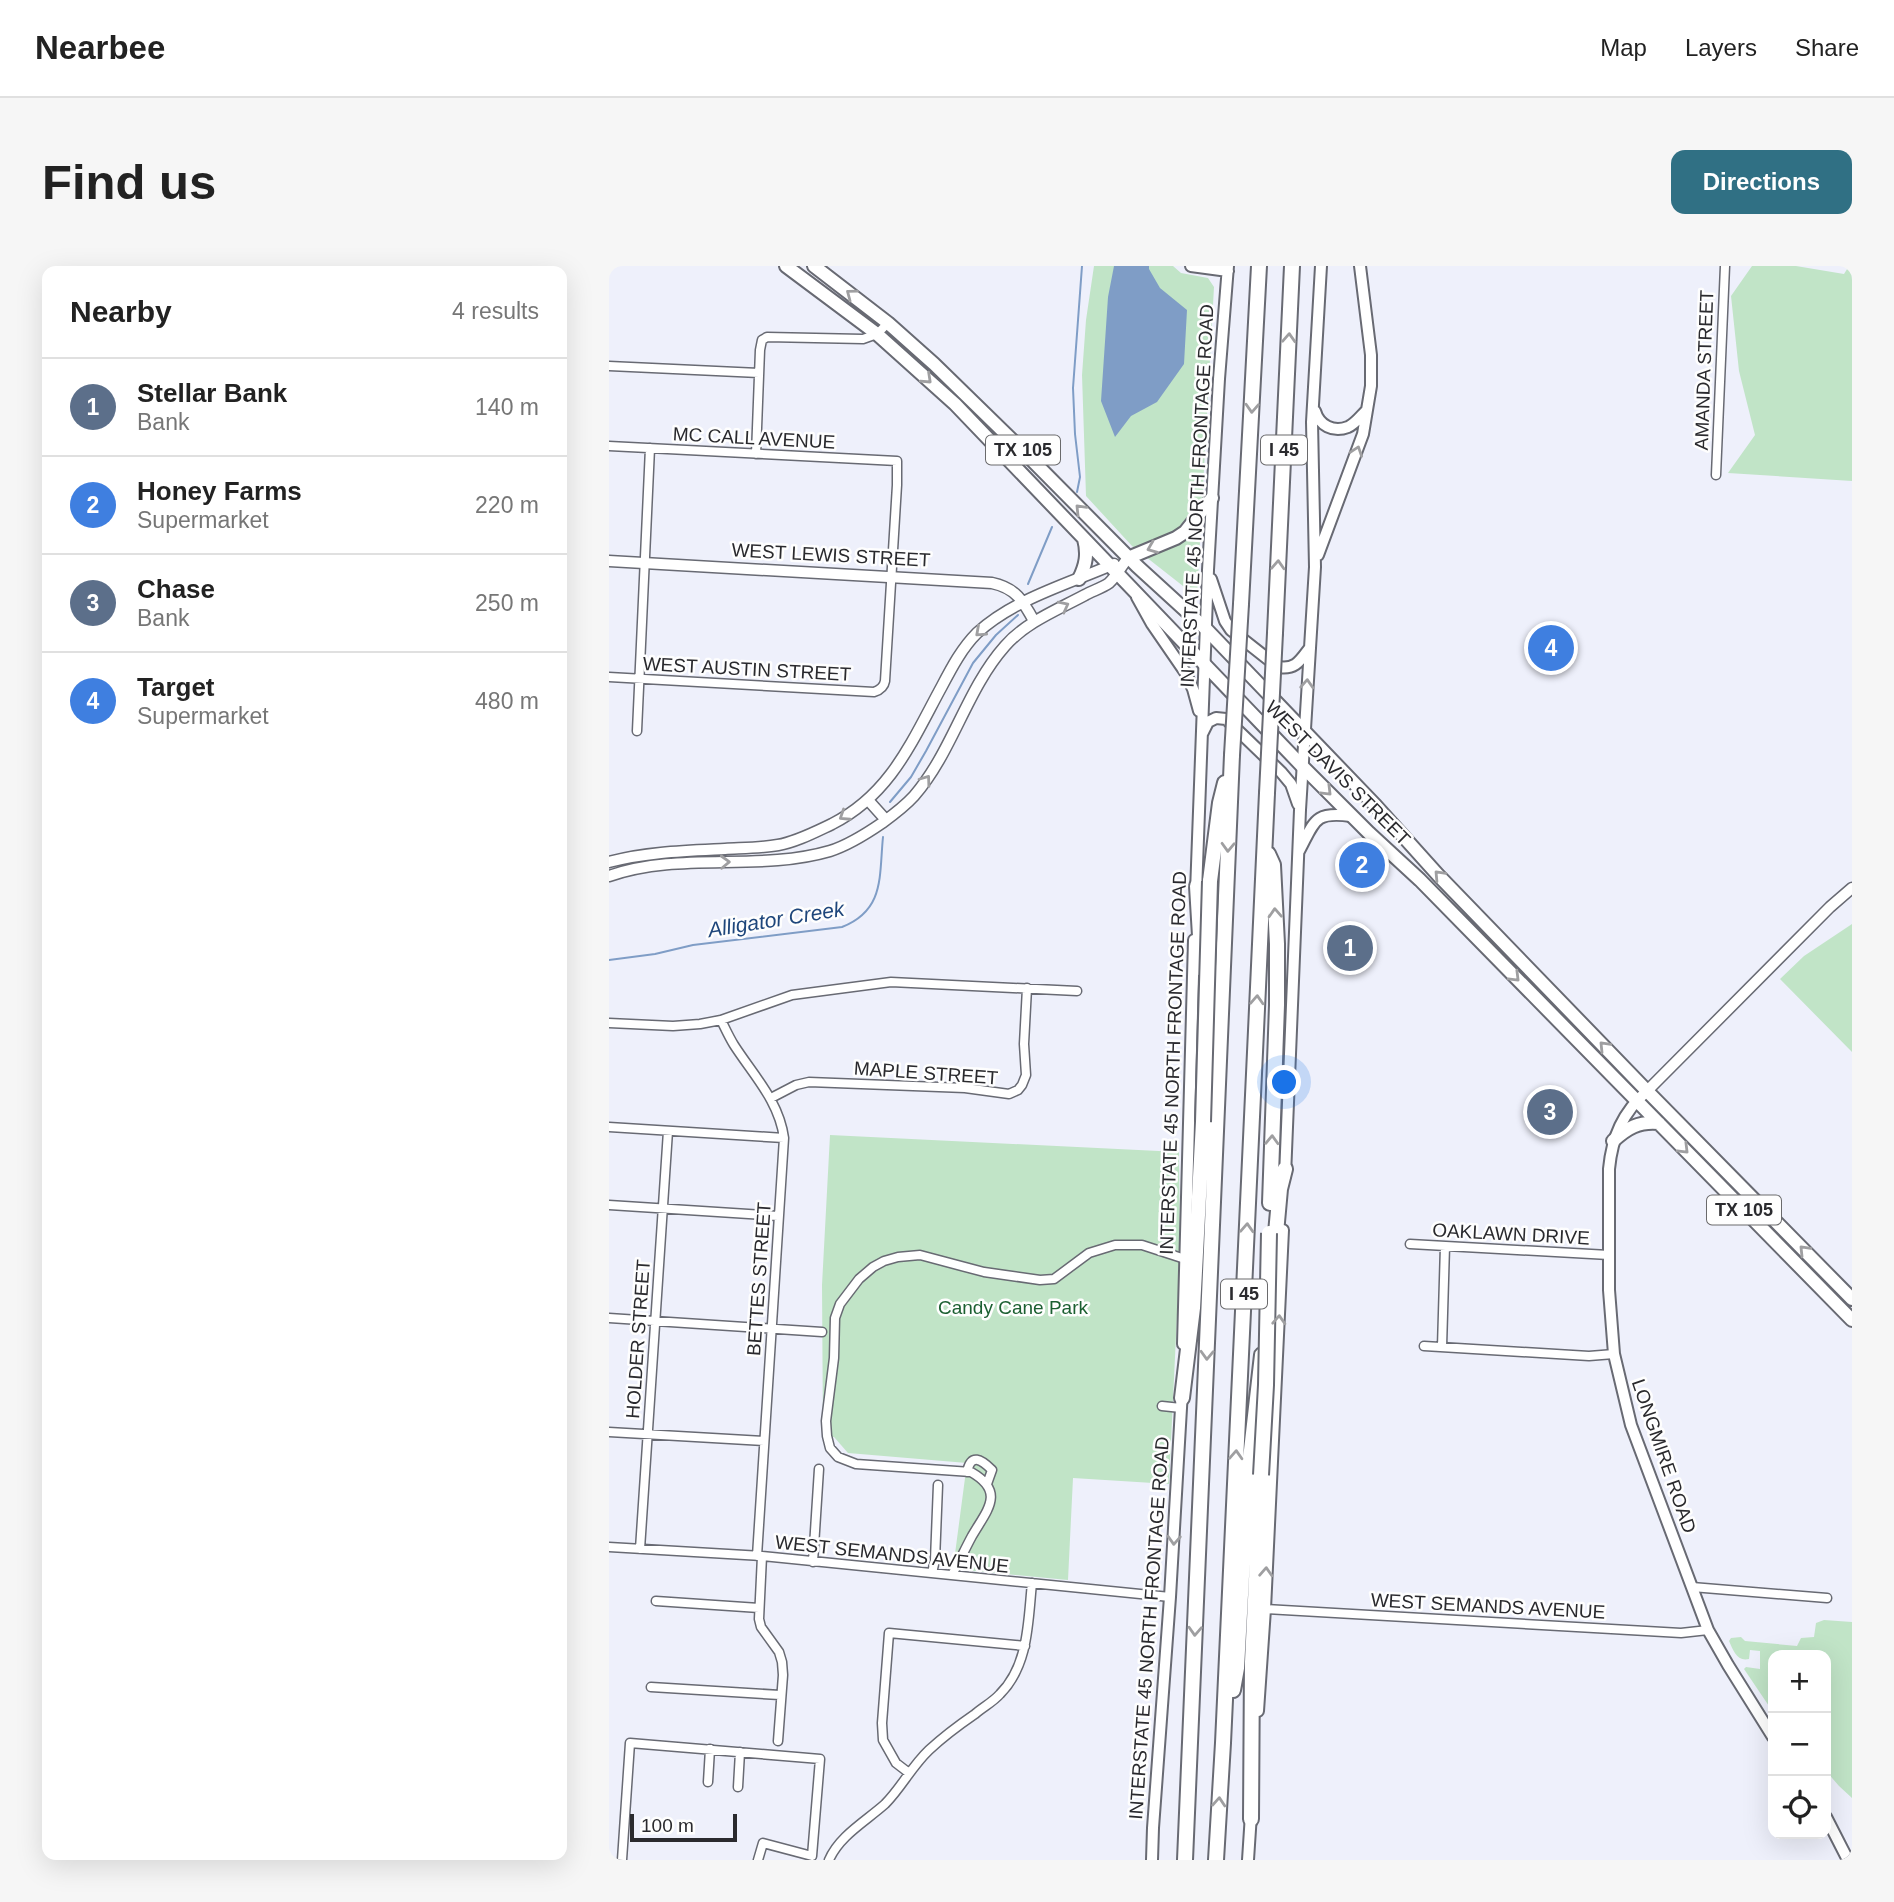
<!DOCTYPE html>
<meta charset="utf-8">
<style>
body{margin:0;font-family:Helvetica,sans-serif;background:#f6f6f6;color:#222}
.controls{position:absolute;right:21px;bottom:21px;display:grid;overflow:hidden;border-radius:14px;box-shadow:0 7px 28px #0002}
.controls button{width:63px;height:63px;display:grid;place-items:center;padding:0;border:0;border-bottom:2px solid #e0e0e0;background:#fff;color:#222;font:35px sans-serif}
.scale{position:absolute;left:21px;bottom:18px;width:107px;box-sizing:border-box;padding-left:7px;border:4px solid #2a2a2e;border-top:0;font-size:19px;line-height:24px;white-space:nowrap;color:#2a2a2e;-webkit-text-stroke:5px #fefefe;paint-order:stroke}
.you{position:absolute;left:676px;top:817px;width:24px;height:24px;margin:-18px;border:5px solid #fff;border-radius:50%;background:#1a73e8;box-shadow:0 0 0 10px #1a73e833}
.badge{display:grid;place-items:center;width:46px;height:46px;border-radius:50%;background:#307084;color:#fff;font-size:23px;font-weight:700}
.pin{position:absolute;translate:-50% -50%;border:4px solid #fff;box-shadow:0 2px 7px #0006}
.list{margin:0;padding:0;list-style:none}
h2{display:flex;justify-content:space-between;align-items:center;height:91px;margin:0;padding:0 28px;font-size:30px}
h2 small{font-size:23px;font-weight:400;color:#767676}
.list li{display:grid;grid-template-columns:46px 1fr auto;gap:21px;align-items:center;box-sizing:border-box;height:98px;padding:0 28px;border-top:2px solid #e0e0e0}
.list b{display:block;font-size:26px;white-space:nowrap}
.list p{margin:0;font-size:23px;white-space:nowrap;color:#767676}
.list em{font-size:23px;font-style:normal;color:#767676}
.icon{flex:none;width:38px;height:38px;fill:none;stroke:currentColor;stroke-width:2;stroke-linecap:round;stroke-linejoin:round}
.map{position:relative;flex:none;width:1243px;height:1594px;overflow:hidden;border-radius:14px}
header{display:flex;align-items:center;gap:42px;box-sizing:border-box;height:98px;padding:0 35px;background:#fff;border-bottom:2px solid #e0e0e0}
header strong{font-size:33px}
nav{display:flex;gap:38px;margin-inline-start:auto;font-size:24px}
.intro{display:flex;align-items:center;justify-content:space-between;box-sizing:border-box;height:168px;padding:0 42px}
h1{margin:0;font-size:49px}
.button{padding:18px 32px;border-radius:14px;background:#307084;color:#fff;font-size:24px;font-weight:700}
main{display:flex;gap:42px;padding:0 42px}
aside{flex:1;background:#fff;border-radius:14px;box-shadow:0 7px 28px #0002}
.map>svg:first-child{display:block}
.green{fill:#c1e4c7}
.water{fill:#7f9dc6}
.lines{fill:none;stroke-linecap:round;stroke-linejoin:round}
.stream{stroke:#7f9dc6;stroke-width:2}
.minor-casing{stroke:#686a73;stroke-width:11}
.tertiary-casing{stroke:#686a73;stroke-width:13}
.secondary-casing{stroke:#686a73;stroke-width:14}
.primary-casing{stroke:#686a73;stroke-width:16}
.motorway-casing{stroke:#686a73;stroke-width:18}
.minor{stroke:#fff;stroke-width:8}
.tertiary{stroke:#fff;stroke-width:10}
.secondary{stroke:#fff;stroke-width:10}
.primary{stroke:#fff;stroke-width:12}
.motorway{stroke:#fff;stroke-width:14}
.motorway-bridge-casing{stroke:#686a73;stroke-width:18;stroke-linecap:butt}
.motorway-bridge{stroke:#fff;stroke-width:14}
.oneway{stroke:#9f9fa1}
.labels{text-anchor:middle;dominant-baseline:central;stroke-width:5;stroke-linejoin:round;paint-order:stroke}
.shield{fill:#fefefe;stroke:#6a6a6c;stroke-width:2}
.shield-label{font-size:18px;font-weight:bold;fill:#2a2a2e}
.street-label{font-size:19px;fill:#2a2a2e;stroke:#fefefe}
.park-label{font-size:19px;fill:#1b5f31;stroke:#fefefe}
.water-label{font-size:21px;font-style:italic;fill:#1e467b;stroke:#fefefe}
</style>
<header>
<strong>Nearbee</strong>
<nav><a>Map</a><a>Layers</a><a>Share</a></nav>
</header>
<div class="intro"><h1>Find us</h1><a class="button">Directions</a></div>
<main>
<aside>
<h2>Nearby<small>4 results</small></h2>
<ul class="list">
<li><span class="badge" style="background:#5c6f8a">1</span><div><b>Stellar Bank</b><p>Bank</p></div><em>140 m</em></li>
<li><span class="badge" style="background:#3f7fe0">2</span><div><b>Honey Farms</b><p>Supermarket</p></div><em>220 m</em></li>
<li><span class="badge" style="background:#5c6f8a">3</span><div><b>Chase</b><p>Bank</p></div><em>250 m</em></li>
<li><span class="badge" style="background:#3f7fe0">4</span><div><b>Target</b><p>Supermarket</p></div><em>480 m</em></li>
</ul>
</aside>
<div class="map">
<svg width="1243" height="1594" viewBox="0 0 1243 1594">
<rect width="100%" height="100%" fill="#eef0fb"/>
<path class="green" d="M485,0H564L572,7L599,12L605,21L588,331L523,280L477,230L473,109L477,54Z
M1143,0H1187L1235,8L1240,0H1243V215L1119,207L1146,169L1130,105L1122,30Z
M1243,658V786L1171,713L1195,690Z
M221,869L570,886L571,985L560,1218L464,1212L459,1314L344,1303L358,1197L239,1187L225,1171H214L213,1019Z
M1215,1354L1243,1356V1532L1230,1520L1217,1505V1389H1164V1446L1135,1403L1137,1401L1151,1403V1385L1141,1384L1140,1393C1128,1396 1124,1384 1120,1375L1122,1372L1132,1371L1136,1375L1188,1380L1192,1372L1205,1371L1207,1357Z"/>
<path class="water" d="M505,0H540V3L551,22L578,44L575,98L548,136L522,150L506,171L492,135L499,31Z"/>
<g class="lines">
<path class="stream" d="M468,226L471,211L466,168L464,122L473,0
M419,318L443,261
M281,536L302,511L317,485L364,397L387,369L409,349
M0,694L46,688L84,679L233,661C276,644 270,610 274,571"/>
<defs>
<path id="minor" d="M0,100L150,107
M0,180L288,195V219L276,415C275,421 271,424 265,426L0,411
M147,188L151,84L153,74L158,71L254,73L268,68L279,57
M1107,209L1116,0
M28,465L41,182
M112,754C116,762 120,771 125,779C145,810 170,835 175,872L148,1290
M0,757L64,760L91,758L112,754L183,729L282,716L468,725
M162,832L187,819L200,816L356,822L400,828L409,824L413,819L417,809L415,778L418,722
M0,861L175,872
M0,939L169,950
M801,978L1000,989
M0,1052L213,1066
M815,1080L980,1090L1005,1088
M833,1081L836,980
M553,1140L572,1142
M0,1166L155,1175
M358,1206C362,1187 372,1193 383,1204L378,1218
M0,1281L153,1290L561,1331
M31,1283L59,865
M153,1290L150,1353L152,1361L170,1386L173,1396L174,1409L169,1475
M204,1296L210,1203
M323,1307L326,1294L329,1219
M343,1309C350,1296 356,1283 363,1270C378,1244 397,1226 362,1206L247,1198L229,1191L221,1182L218,1170L217,1155L225,1092L226,1052L231,1038L250,1013L264,1001L275,995L289,991L311,989L375,1006L431,1014L445,1013L480,987L506,979H533L576,993
M1083,1321L1218,1332
M47,1335L150,1342
M656,1343L1072,1367L1099,1364
M42,1421L171,1429
M300,1507L287,1497L274,1474L273,1457L280,1367L416,1380
M99,1516L101,1483
M129,1521L131,1486
M13,1594L21,1477L211,1493L203,1590L154,1577L149,1594
M220,1594C230,1570 257,1555 276,1538C292,1522 303,1500 320,1484C334,1471 350,1459 366,1448C374,1441 384,1436 391,1428C420,1399 419,1355 423,1317"/>
<path id="tertiary" d="M0,295L383,317C407,322 414,335 425,355
M259,534L277,554
M0,596C38,586 76,585 116,583C133,582 152,582 169,579C187,576 206,566 223,558C282,528 303,475 333,420C343,401 353,382 368,367C405,333 459,318 505,298
M0,610C72,585 149,606 221,585C240,579 257,568 273,557C284,549 296,540 305,530C344,485 357,424 396,380C417,356 448,344 476,329C483,325 493,322 500,317C507,311 513,299 519,292
M1038,825L1221,641L1243,622"/>
<path id="secondary" d="M582,0L619,5
M706,145C710,159 724,167 739,161C746,158 752,150 757,145
M709,289L754,168L762,120V89L751,0
M602,313L616,355L622,364L669,401C686,404 691,395 700,383
M528,331L543,358L576,406L584,423L590,445
M593,468L599,456L607,452L617,453L672,506L682,518L689,538
M690,585C706,555 705,545 742,550
M587,626L599,304L610,113L619,0
M1038,825C1014,846 1003,871 1000,903V1024L1005,1088L1022,1159L1099,1364L1119,1399L1164,1471
M676,910L691,544L706,301L703,156L712,0
M574,1078L585,674
M649,1445L656,1343L674,964
M1217,1551L1239,1594
M543,1594L544,1562L561,1331L573,1125
M639,1594L642,1548"/>
<path id="primary" d="M177,0L268,68L346,138L693,500L760,567L811,614L1243,1054
M205,0L279,57L325,98L407,178L528,300L597,363L767,540L829,609L1038,825L1243,1033
M519,292L567,272L576,266L603,232
M470,313C477,299 479,288 475,273
M1004,875C1018,862 1030,855 1050,857"/>
<path id="motorway" d="M632,338L650,0
M666,367L683,0
M659,588L664,599L668,678V739L661,937
M601,615L611,537L616,517
M588,620L593,703
M664,1000L671,923L676,903
M573,1132L584,1042L594,856
M624,1424L628,1402L638,1219L653,1089
M642,1553L643,1396L652,1209
M576,1594L623,489
M607,1594L614,1477L658,527"/>
</defs>
<use href="#minor" class="minor-casing"/>
<use href="#tertiary" class="tertiary-casing"/>
<use href="#secondary" class="secondary-casing"/>
<use href="#primary" class="primary-casing"/>
<use href="#motorway" class="motorway-casing"/>
<use href="#minor" class="minor"/>
<use href="#tertiary" class="tertiary"/>
<use href="#secondary" class="secondary"/>
<use href="#primary" class="primary"/>
<use href="#motorway" class="motorway"/>
<defs>
<path id="motorway-bridge" d="M623,489L632,338
M658,527L666,367
M594,856L601,615
M652,1209L657,1119L660,967"/>
</defs>
<use href="#motorway-bridge" class="motorway-bridge-casing"/>
<use href="#motorway-bridge" class="motorway-bridge"/>
</g>
<defs><path id="oneway-chevron" d="M-2-3.5L2.5 0L-2 3.5" fill="none" stroke-width="1.6" stroke-linecap="round" stroke-linejoin="round" transform="scale(1.75)"/></defs>
<g class="oneway">
<use href="#oneway-chevron" transform="translate(242 28) rotate(-143)"/>
<use href="#oneway-chevron" transform="translate(680 72) rotate(-87)"/>
<use href="#oneway-chevron" transform="translate(318 113) rotate(43)"/>
<use href="#oneway-chevron" transform="translate(643 142) rotate(93)"/>
<use href="#oneway-chevron" transform="translate(748 185) rotate(-71)"/>
<use href="#oneway-chevron" transform="translate(471 243) rotate(-134)"/>
<use href="#oneway-chevron" transform="translate(543 282) rotate(158)"/>
<use href="#oneway-chevron" transform="translate(669 299) rotate(-87)"/>
<use href="#oneway-chevron" transform="translate(455 340) rotate(-27)"/>
<use href="#oneway-chevron" transform="translate(371 366) rotate(138)"/>
<use href="#oneway-chevron" transform="translate(698 418) rotate(-87)"/>
<use href="#oneway-chevron" transform="translate(317 514) rotate(-54)"/>
<use href="#oneway-chevron" transform="translate(718 525) rotate(45)"/>
<use href="#oneway-chevron" transform="translate(235 550) rotate(147)"/>
<use href="#oneway-chevron" transform="translate(619 581) rotate(92)"/>
<use href="#oneway-chevron" transform="translate(116 596) rotate(-2)"/>
<use href="#oneway-chevron" transform="translate(830 609) rotate(-133)"/>
<use href="#oneway-chevron" transform="translate(666 647) rotate(-93)"/>
<use href="#oneway-chevron" transform="translate(906 711) rotate(45)"/>
<use href="#oneway-chevron" transform="translate(648 734) rotate(-87)"/>
<use href="#oneway-chevron" transform="translate(995 780) rotate(-134)"/>
<use href="#oneway-chevron" transform="translate(663 874) rotate(-88)"/>
<use href="#oneway-chevron" transform="translate(1075 883) rotate(45)"/>
<use href="#oneway-chevron" transform="translate(638 962) rotate(-87)"/>
<use href="#oneway-chevron" transform="translate(1195 984) rotate(-134)"/>
<use href="#oneway-chevron" transform="translate(670 1054) rotate(-87)"/>
<use href="#oneway-chevron" transform="translate(598 1089) rotate(92)"/>
<use href="#oneway-chevron" transform="translate(627 1189) rotate(-87)"/>
<use href="#oneway-chevron" transform="translate(565 1274) rotate(93)"/>
<use href="#oneway-chevron" transform="translate(657 1306) rotate(-87)"/>
<use href="#oneway-chevron" transform="translate(586 1365) rotate(93)"/>
<use href="#oneway-chevron" transform="translate(610 1536) rotate(-86)"/>
</g>
<g class="labels">
<g class="shield">
<rect x="377" y="169.5" width="74" height="29" rx="5"/>
<rect x="652" y="169.5" width="46" height="29" rx="5"/>
<rect x="1098" y="929.5" width="74" height="29" rx="5"/>
<rect x="612" y="1013.5" width="46" height="29" rx="5"/>
</g>
<g class="shield-label">
<text x="414" y="184">TX 105</text>
<text x="675" y="184">I 45</text>
<text x="1135" y="944">TX 105</text>
<text x="635" y="1028">I 45</text>
</g>
<g class="street-label">
<text transform="translate(1095 104) rotate(-88)">AMANDA STREET</text>
<text transform="translate(145 172) rotate(3)">MC CALL AVENUE</text>
<text transform="translate(588 230) rotate(-87)">INTERSTATE 45 NORTH FRONTAGE ROAD</text>
<text transform="translate(222 289) rotate(3)">WEST LEWIS STREET</text>
<text transform="translate(138 403) rotate(3)">WEST AUSTIN STREET</text>
<text transform="translate(729 507) rotate(45)">WEST DAVIS STREET</text>
<text transform="translate(564 797) rotate(-88)">INTERSTATE 45 NORTH FRONTAGE ROAD</text>
<text transform="translate(317 807) rotate(4)">MAPLE STREET</text>
<text transform="translate(902 968) rotate(3)">OAKLAWN DRIVE</text>
<text transform="translate(150 1013) rotate(-86)">BETTES STREET</text>
<text transform="translate(29 1073) rotate(-86)">HOLDER STREET</text>
<text transform="translate(1055 1190) rotate(71)">LONGMIRE ROAD</text>
<text transform="translate(283 1288) rotate(6)">WEST SEMANDS AVENUE</text>
<text transform="translate(879 1340) rotate(3)">WEST SEMANDS AVENUE</text>
<text transform="translate(540 1362) rotate(-86)">INTERSTATE 45 NORTH FRONTAGE ROAD</text>
</g>
<g class="park-label">
<text x="404" y="1041">Candy Cane Park</text>
</g>
<g class="water-label">
<text transform="translate(167 653) rotate(-9)">Alligator Creek</text>
</g>
</g>
</svg>
<div class="controls">
<button>+</button>
<button>−</button>
<button><svg class="icon" aria-label="locate" viewBox="0 0 24 24"><circle cx="12" cy="12" r="6"/><path d="M12 2v4M12 18v4M2 12h4M18 12h4"/></svg></button>
</div>
<div class="scale">100 m</div>
<div class="you"></div>
<div class="pin badge" style="left:741px;top:682px;background:#5c6f8a">1</div>
<div class="pin badge" style="left:753px;top:599px;background:#3f7fe0">2</div>
<div class="pin badge" style="left:941px;top:846px;background:#5c6f8a">3</div>
<div class="pin badge" style="left:942px;top:382px;background:#3f7fe0">4</div>
</div>
</main>
